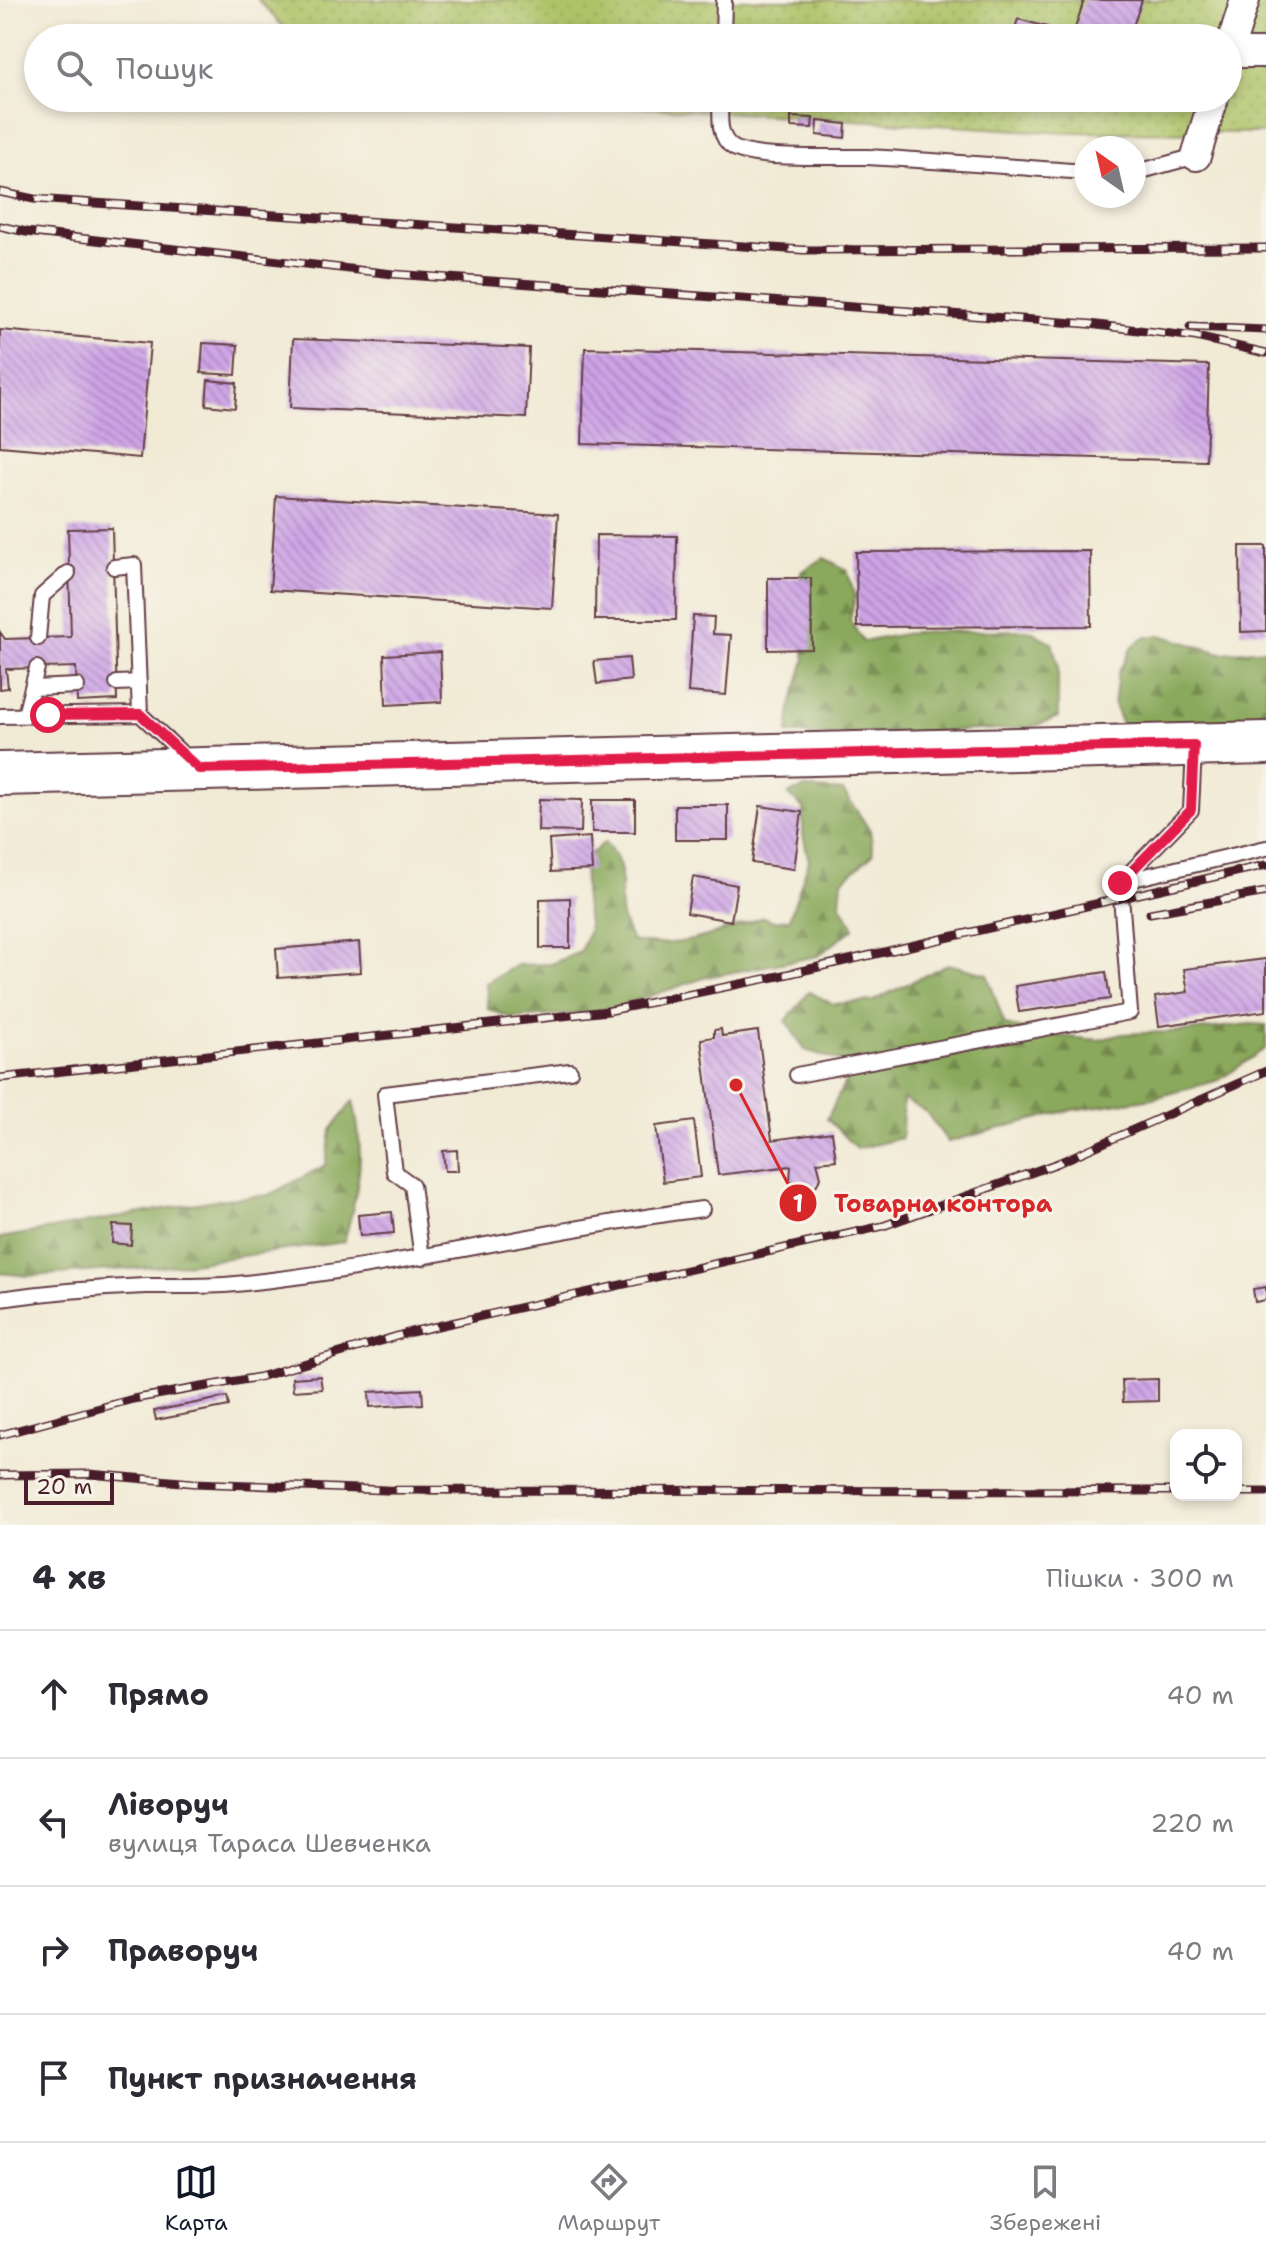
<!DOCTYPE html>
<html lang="uk">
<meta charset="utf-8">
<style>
body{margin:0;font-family:"Shantell Sans",sans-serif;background:#f2f2f3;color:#2b2b33}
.controls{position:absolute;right:24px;bottom:24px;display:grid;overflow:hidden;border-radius:16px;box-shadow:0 4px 12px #0003}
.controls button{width:72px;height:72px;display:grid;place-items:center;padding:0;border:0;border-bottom:2px solid #e1e1e2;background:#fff;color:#2b2b33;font:40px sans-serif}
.compass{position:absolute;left:1074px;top:136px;width:72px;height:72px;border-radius:50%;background:#fff;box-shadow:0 4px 12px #0003;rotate:326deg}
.scale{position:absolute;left:24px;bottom:20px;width:90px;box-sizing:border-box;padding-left:8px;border:4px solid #4a1f2b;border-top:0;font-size:22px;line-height:28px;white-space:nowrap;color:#4a1f2b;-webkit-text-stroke:6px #f7f3e8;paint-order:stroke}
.stop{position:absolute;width:24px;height:24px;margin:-18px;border:6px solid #e11d48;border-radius:50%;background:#fff}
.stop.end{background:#e11d48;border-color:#fff;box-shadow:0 2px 8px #0008}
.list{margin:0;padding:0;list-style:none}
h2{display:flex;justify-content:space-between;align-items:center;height:104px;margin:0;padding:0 32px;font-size:34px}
h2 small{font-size:26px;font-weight:400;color:#7c7c81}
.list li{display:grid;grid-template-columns:52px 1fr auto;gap:24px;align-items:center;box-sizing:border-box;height:128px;padding:0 32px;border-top:2px solid #e1e1e2}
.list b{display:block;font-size:30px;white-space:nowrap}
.list p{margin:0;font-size:26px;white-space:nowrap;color:#7c7c81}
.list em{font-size:26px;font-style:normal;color:#7c7c81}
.icon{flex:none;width:44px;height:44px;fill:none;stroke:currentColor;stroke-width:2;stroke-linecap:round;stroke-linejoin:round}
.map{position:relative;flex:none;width:1266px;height:1525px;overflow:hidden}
.search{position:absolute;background:#fff;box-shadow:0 4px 12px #0003;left:24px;right:24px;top:24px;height:88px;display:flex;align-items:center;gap:20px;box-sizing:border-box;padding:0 28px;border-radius:44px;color:#7c7c81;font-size:30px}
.sheet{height:616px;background:#fff}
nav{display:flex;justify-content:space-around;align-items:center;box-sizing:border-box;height:112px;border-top:2px solid #e1e1e2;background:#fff;font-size:22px;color:#7c7c81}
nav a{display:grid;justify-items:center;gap:4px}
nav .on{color:#111827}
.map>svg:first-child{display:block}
.green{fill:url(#green-dots);stroke:#7c7149;stroke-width:2}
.forest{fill:url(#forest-firs);stroke:#6a6444;stroke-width:2}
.building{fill:url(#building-back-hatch)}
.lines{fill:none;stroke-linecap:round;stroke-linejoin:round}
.service-casing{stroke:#633d44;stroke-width:18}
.minor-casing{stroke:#633d44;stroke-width:32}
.primary-casing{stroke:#633d44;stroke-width:46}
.service{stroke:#fff;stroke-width:14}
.minor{stroke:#fff;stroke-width:28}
.primary{stroke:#fff;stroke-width:42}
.rail-casing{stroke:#4a1f2b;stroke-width:9}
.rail{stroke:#f7f3e8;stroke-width:6;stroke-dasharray:18;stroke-linecap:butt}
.route{stroke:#e11d48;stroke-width:10}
.leader{fill:none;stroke:#d62828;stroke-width:3}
.callout-dot{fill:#d62828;stroke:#f7f3e8;stroke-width:3}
.mark-label{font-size:24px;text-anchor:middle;font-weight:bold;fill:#fff}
.callout-label{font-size:24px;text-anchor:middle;font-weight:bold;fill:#d62828;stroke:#f7f3e8;stroke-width:6;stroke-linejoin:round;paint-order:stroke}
</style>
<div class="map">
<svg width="1266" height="1525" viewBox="0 0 1266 1525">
<defs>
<pattern id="green-dots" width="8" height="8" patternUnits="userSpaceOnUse" patternTransform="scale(2)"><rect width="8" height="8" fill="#aec367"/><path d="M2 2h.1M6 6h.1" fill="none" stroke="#97a75a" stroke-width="1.8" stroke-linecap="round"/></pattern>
<pattern id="forest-firs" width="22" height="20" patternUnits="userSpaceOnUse" patternTransform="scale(2)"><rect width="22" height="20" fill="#8aa95c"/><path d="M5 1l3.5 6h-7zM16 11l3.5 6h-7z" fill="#73894c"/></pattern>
<pattern id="building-back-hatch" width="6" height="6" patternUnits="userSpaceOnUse" patternTransform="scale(2)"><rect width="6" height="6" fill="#cda3e6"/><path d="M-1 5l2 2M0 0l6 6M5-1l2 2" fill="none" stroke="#a884bb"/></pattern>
</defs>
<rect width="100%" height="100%" fill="#f7f3e8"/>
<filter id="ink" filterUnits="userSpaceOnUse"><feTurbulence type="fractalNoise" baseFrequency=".0125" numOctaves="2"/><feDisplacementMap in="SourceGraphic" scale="16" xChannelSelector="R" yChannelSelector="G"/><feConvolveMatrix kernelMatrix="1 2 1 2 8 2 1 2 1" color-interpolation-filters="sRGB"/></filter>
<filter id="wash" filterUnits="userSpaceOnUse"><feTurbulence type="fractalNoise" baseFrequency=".006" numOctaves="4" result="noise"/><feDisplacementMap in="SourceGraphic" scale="32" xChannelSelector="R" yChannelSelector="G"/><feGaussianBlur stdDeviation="1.8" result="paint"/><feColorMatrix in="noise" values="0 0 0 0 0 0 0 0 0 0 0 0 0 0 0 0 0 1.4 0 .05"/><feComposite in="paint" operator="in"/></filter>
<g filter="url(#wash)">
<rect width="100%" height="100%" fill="#f1ead5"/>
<path class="green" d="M258,0H1266V133L1052,132L492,98H1228V38H294Z"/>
<path class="forest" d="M824,558L847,570L855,597L850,620L863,642L914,632L1029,630L1052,643L1058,666V717L1035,726L1011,729L814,735L788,733L791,707L805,660L798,601L801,572Z
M1160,635L1221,653L1266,649V727H1123L1114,705L1118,673L1132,647L1143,638Z
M805,788L843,791L870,830L873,854L842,881L840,903L854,928L818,956L707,977L620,1006L586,1013L512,1018L488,1009L486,983L517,965L551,964L580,952L589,930L584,894L585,859L605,842C630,872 618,876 621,910C621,920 628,932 632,941C676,951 722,932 764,917L773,921L789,919L809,861L803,835V808L788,794Z
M948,964L987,974L1005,1025L1049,1035L1099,1040L1122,1034L1190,1031L1250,1024L1266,1025V1048L1219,1080L1154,1098L1066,1111L948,1142L926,1112L903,1099L902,1138L857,1149L827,1119L846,1080L843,1062L805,1050L786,1021L809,992L833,1004L873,1001Z
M353,1101C366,1156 359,1188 344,1242L169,1266L29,1276L0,1273V1238L215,1200L269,1195L326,1165L331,1130Z"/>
<g id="blocks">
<path class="building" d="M1084,0H1142L1129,38H1072Z
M1018,19L1047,27L1044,38H1012Z
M791,117L813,118L812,128L791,127Z
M818,121L846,124L845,138L817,135Z
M0,330L150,343L140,458L0,446Z
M293,339L529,348L526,418L290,408Z
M203,343L238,345L236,375L201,373Z
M585,348L1209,365L1206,461L582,444Z
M208,380L237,383L235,408L206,405Z
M276,496L558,514L552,608L270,590Z
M112,528L117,700L77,702L76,667L6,669L8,688L0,689V632L5,639L71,637L68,529Z
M596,535L677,536L676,620H595Z
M1240,546H1266V631L1241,632Z
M1090,551L1091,626L857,627L856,552Z
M768,578H811L812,649L768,650Z
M693,616L714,617L713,634L731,635L726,695L688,692Z
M440,652L442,702L386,705L384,655Z
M629,658L631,680L597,684L594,661Z
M539,799L582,800L581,832L538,831Z
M592,800H635V832H592Z
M675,805H728V840H675Z
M760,806L802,812L794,869L752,863Z
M590,837L592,870L551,872L549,840Z
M693,877L737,885L731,921L687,913Z
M570,898V948H540V899Z
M359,942L361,972L278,978L276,949Z
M1266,959V1011L1159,1026L1155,997L1188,992L1184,969Z
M1106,972L1110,999L1019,1012L1015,986Z
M721,1029L722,1036L758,1031L772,1140L832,1132L836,1160L817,1162L821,1177L816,1186L807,1189L797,1187L790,1180L791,1166L718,1175L701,1039L714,1037V1030Z
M694,1121L701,1177L663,1182L656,1126Z
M457,1150L458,1171H445L443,1151Z
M392,1212L394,1233L360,1236L358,1215Z
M113,1225L132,1226L131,1245L112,1243Z
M1266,1287V1300L1255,1302L1253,1289Z
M320,1376L322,1389L293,1391L292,1378Z
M1158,1379V1401L1123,1402L1122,1380Z
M422,1389L423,1404L370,1407L369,1392Z
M227,1397L229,1406L156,1420L154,1411Z"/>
</g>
</g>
<g filter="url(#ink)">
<use href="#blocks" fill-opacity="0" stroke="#633d44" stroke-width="2"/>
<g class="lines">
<defs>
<path id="service" d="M723,38L724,0
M721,98C720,115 717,138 734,148C759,161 836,156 867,157C940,161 1013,167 1086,172
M1134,173L1196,156
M114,567L134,565L140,714
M38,638L42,596L68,573
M117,683L139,682
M32,688L77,686
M25,715L37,668
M0,716L140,714L190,761
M1120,882L1266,848
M797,1075L1130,1012L1120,883L1191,810L1194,749
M422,1258L412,1185L394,1172L385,1094L570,1071
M0,1299C48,1292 96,1288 145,1286C175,1286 206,1287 236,1284C393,1268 546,1229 702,1209"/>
<path id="minor" d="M1228,53H1266
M1228,54L1245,0
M1196,156L1214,98"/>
<path id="primary" d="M0,774L1266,743"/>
</defs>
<use href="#service" class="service-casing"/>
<use href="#minor" class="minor-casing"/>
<use href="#primary" class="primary-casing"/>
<use href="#service" class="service"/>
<use href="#minor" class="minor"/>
<use href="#primary" class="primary"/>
<defs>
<path id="rail" d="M0,192L34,199L803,250L1266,248
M0,226L26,232L393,274L1089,324L1196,337L1266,353
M1190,327L1266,330
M1150,913L1266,892
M0,1078L608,1011L779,976L1266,865
M0,1435L133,1399L259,1377L411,1332L883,1226L1058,1163L1266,1071
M0,1475L89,1474L193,1483L386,1490L1176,1491
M1236,1492H1266"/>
</defs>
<use href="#rail" class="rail-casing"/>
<use href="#rail" class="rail"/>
</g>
</g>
<g class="lines" filter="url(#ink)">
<path class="route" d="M48,715L140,714L199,769L1194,745L1191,810L1120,883"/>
</g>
<path class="leader" d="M736 1085L798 1203"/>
<g class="callout-dot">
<circle cx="736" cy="1085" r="8"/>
<circle cx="798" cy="1203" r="20"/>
</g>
<g class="mark-label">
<text x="798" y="1212">1</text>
</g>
<g class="callout-label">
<text x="943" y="1212">Товарна контора</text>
</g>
</svg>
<div class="controls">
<button><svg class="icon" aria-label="locate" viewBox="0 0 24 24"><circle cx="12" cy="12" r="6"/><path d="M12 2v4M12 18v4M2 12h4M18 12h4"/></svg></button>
</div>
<svg class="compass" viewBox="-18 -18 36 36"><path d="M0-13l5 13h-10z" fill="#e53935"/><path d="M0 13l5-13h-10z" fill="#7c7c81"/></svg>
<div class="scale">20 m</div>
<div class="stop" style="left:48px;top:715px"></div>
<div class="stop end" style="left:1120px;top:883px"></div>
<div class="search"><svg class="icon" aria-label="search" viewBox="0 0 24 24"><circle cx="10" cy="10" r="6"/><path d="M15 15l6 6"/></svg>Пошук</div>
</div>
<section class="sheet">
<h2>4 хв<small>Пішки · 300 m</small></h2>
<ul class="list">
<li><svg class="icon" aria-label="ahead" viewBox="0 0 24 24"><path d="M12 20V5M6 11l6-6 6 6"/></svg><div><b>Прямо</b></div><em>40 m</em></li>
<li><svg class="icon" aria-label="left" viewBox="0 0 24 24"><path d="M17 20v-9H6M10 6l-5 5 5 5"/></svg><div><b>Ліворуч</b><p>вулиця Тараса Шевченка</p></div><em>220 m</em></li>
<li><svg class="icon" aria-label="right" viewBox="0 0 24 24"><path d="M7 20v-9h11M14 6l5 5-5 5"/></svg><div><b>Праворуч</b></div><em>40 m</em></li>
<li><svg class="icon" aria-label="arrive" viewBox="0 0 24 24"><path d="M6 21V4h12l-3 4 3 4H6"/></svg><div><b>Пункт призначення</b></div></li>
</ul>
</section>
<nav>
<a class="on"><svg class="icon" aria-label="map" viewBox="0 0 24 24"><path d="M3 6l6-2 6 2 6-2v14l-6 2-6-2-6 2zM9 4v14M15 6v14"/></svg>Карта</a>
<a><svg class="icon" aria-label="directions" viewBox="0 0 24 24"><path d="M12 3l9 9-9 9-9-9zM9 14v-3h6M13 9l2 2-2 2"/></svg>Маршрут</a>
<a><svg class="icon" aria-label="saved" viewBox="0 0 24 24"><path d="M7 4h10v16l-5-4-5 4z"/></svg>Збережені</a>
</nav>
